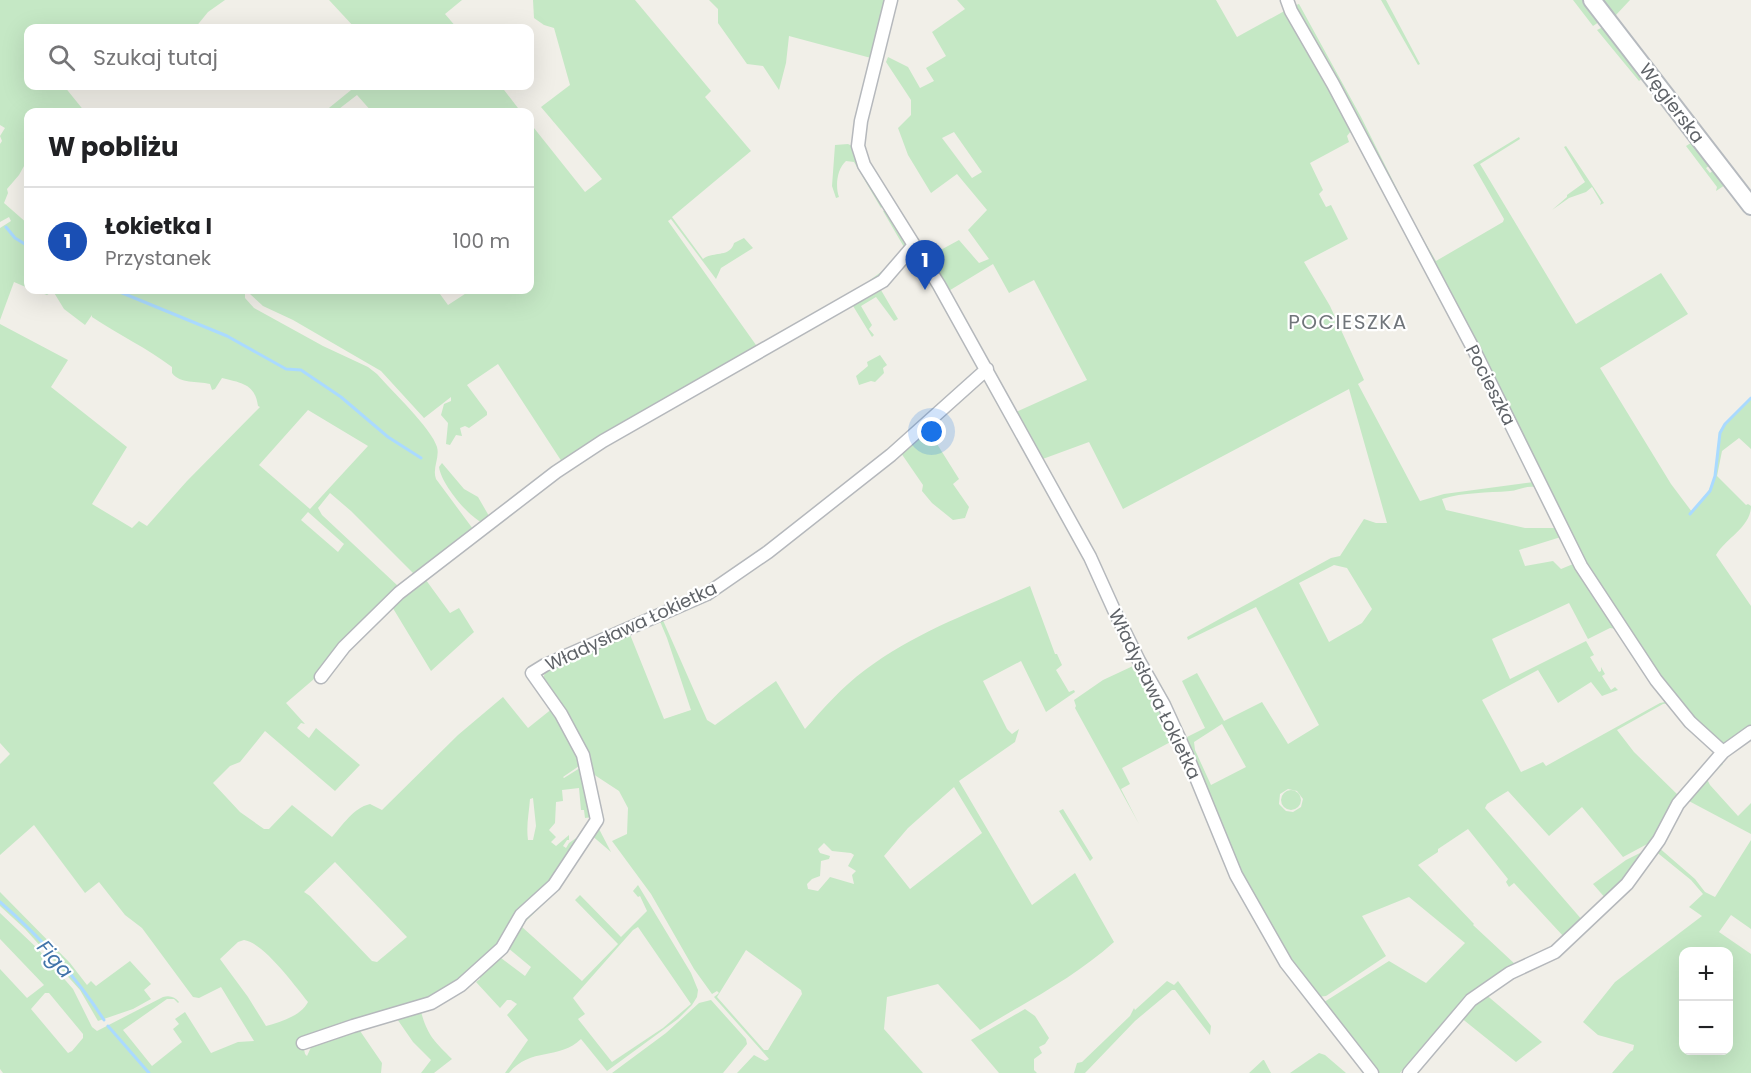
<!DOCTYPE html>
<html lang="pl">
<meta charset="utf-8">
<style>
body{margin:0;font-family:Poppins,sans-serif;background:#f2f2f2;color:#202124}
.controls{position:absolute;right:18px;bottom:18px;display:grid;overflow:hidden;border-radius:12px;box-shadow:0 6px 24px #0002}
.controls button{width:54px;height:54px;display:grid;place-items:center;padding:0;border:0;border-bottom:2px solid #e0e0e0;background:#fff;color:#202124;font:30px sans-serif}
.you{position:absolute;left:932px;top:432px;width:21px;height:21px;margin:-15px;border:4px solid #fff;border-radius:50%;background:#1a73e8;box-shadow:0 0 0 9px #1a73e833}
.badge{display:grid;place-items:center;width:39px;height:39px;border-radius:50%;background:#db2777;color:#fff;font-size:20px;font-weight:700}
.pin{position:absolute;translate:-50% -50px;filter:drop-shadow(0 2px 3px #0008)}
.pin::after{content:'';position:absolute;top:32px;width:21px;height:18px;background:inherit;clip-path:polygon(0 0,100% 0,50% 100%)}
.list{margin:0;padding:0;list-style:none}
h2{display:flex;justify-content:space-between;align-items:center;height:78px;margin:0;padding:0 24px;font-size:26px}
h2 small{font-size:20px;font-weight:400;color:#757577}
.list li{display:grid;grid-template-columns:39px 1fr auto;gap:18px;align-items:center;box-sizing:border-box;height:108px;padding:0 24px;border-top:2px solid #e0e0e0}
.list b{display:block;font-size:22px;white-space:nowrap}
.list p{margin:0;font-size:20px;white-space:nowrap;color:#757577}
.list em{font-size:20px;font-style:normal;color:#757577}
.icon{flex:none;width:33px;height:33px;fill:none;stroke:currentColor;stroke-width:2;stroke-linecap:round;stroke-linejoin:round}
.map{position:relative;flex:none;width:1751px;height:1073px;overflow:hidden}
.search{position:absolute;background:#fff;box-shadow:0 6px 24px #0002;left:24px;top:24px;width:510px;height:66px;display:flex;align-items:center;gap:15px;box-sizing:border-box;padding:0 21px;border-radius:12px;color:#757577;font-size:22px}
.panel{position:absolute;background:#fff;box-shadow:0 6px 24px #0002;left:24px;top:108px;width:510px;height:186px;border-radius:12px}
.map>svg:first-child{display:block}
.green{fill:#c5e8c5;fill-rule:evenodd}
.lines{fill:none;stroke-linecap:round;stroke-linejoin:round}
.stream{stroke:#aadaff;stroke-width:3}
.street-casing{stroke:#b5b8bc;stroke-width:15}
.secondary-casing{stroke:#b6babf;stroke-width:20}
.street{stroke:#fff;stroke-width:12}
.secondary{stroke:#fff;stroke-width:16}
.labels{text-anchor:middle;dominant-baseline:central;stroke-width:4.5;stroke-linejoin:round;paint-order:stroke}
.street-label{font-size:18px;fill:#5f6368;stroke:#fff}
.neighbourhood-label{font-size:20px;letter-spacing:1.5px;fill:#70757a;stroke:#fff}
.water-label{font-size:20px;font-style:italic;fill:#4174aa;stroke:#fff}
</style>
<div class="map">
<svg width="1751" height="1073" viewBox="0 0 1751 1073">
<rect width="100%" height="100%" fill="#f1efe8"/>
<path class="green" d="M0,0H225L208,12L195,28H28V86H64L85,112H28V159L19,175L7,189L8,193L4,203L28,224V288L14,282L0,320V228L11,221L9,217L0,222V144L2,141L0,136L5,128L0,125Z
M329,0H462L445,14L457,28H355Z
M533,0H635L711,91L705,97L751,151L672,217L703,259C713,251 730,258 734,243L744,238L753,248L721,268L716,279L671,219L668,221L756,345L757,349L562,462L498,364L467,385L487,412V415L469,428L465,426L460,428L462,436L456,435L450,445L446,444L448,423L441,415L444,404L451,401V397L424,418L381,371L293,320L263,306L250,294L249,290H437L448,305L471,290H530V123L585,192L602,179L541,107L570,85L554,28L544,25L534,18Z
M709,0H885L871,58L789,36L786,63L779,90L763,66L747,64L718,23V9Z
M957,0H1216L1237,37L1288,9L1317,69L1351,131L1347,136L1349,142L1310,163L1323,190L1319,194L1326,207L1331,205L1348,239L1304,262L1330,306L1364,380L1358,384L1420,501L1444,494L1534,482L1538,488C1528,484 1520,490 1510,491C1487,493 1464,492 1442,499L1446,510L1525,528H1558L1564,536L1519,550L1525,566L1553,561L1561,569L1578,562L1617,629L1610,628L1588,639L1569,603L1492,639L1510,679L1586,641L1594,655L1590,657L1599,672L1601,671V667L1605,674L1602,676L1611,690L1615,687L1618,690L1602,696L1591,682L1558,703L1538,670L1482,700L1521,772L1543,762L1546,766L1660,703L1665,702L1672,703L1715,750L1716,754L1705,763L1713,756L1714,752L1669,703L1663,704L1617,730L1634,752L1679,796L1651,842L1623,857L1582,807L1549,836L1508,791L1487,804L1485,808L1583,921L1564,937L1514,883L1509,887L1506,882L1508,879L1468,829L1438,849V852L1418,865L1474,924L1473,925L1516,965C1466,990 1435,1032 1400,1073H1375L1321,1004L1389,961L1426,983L1465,943L1409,897L1362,916L1386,956L1326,996L1317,997C1300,970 1279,944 1263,916C1231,859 1207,800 1183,739L1205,728L1182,681L1197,673L1224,721L1262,702L1288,744L1319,725L1256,607L1188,640L1187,637L1331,558L1340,556L1364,519L1376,523H1387L1349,389L1123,509L1089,442L1040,460L1014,413L1087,380L1034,280L1009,293L993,264L947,292L926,258L959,240L979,263L989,259L968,230L987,210L957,174L931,193L908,155L898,128L911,115V100L886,62L888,57L908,67L920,88L934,81L926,68L946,56L932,32L965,9ZM954,132L982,172L972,178L942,138ZM1334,565L1347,568L1372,609L1362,623L1329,642L1299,583ZM1222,724L1246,767L1211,785L1195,750L1194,742ZM1288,789L1297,791L1303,799L1301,807L1293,812L1286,811L1279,804L1280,794Z
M1381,0H1386L1420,64L1418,65Z
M1573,0H1585L1599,22L1593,26Z
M1603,0H1630L1615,16Z
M1299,4L1361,117L1417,229L1436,261L1503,222L1504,219L1473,165L1519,137L1520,139L1480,164L1576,324L1661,273L1688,314L1600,368L1671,484L1692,512L1709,490L1715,475L1719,432L1725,423L1751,397V449L1739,438L1722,451L1717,476L1746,505L1748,504L1751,506C1751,527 1726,538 1716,555L1751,606V726L1723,745L1712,740L1667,687L1585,565L1556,508L1537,462L1293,6Z
M1605,26L1644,77L1639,81L1597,30Z
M356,86H501L521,112H372L357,95L335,112H324Z
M1694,141L1710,165L1706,168L1710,173L1715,169L1725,185L1716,191L1717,187L1686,146Z
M848,144L852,146L883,206L881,208L854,162L846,161C837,169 835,186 839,197L836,198L832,186L835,145Z
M1566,146L1604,203L1600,205L1601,202L1592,187L1586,192L1569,198L1552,210L1567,197V195L1585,182L1564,147Z
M886,210L907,244L892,265L870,283V280L892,264L904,247L883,211Z
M878,285L898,319L894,321L876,297L861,306L872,325L869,329L874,335L872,337L850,301Z
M33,290H245V298L254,308L323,346L368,367L377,374C391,390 432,429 437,447C440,458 432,468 436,479L473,529L474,531L398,591L370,615L321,673L286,703L305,724L301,723L297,728L309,738L316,728L360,765L335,791L265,731L240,762L230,766L213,783L240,812L264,829H269L292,805L332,837C343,825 353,808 370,804L382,810L458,735L503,697L528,728L553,708L576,747L582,764L563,777L564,778L583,766L593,808V817L585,818L584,810H581L579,788L562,790L563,801L556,802L555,823L549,830L556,837L551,842L556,846L569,835V840H567L563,846L566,848L569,843L582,834L559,871L522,911L496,950L487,953L483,957V962L475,970L432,998L302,1039L305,1054L307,1056L313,1043L358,1028L382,1063L381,1073H3L0,1069V969L27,998L44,985L0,939V913L38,949L73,989L92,1027L97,1031L163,997C170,995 175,997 179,1002L178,1003L174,999H167L123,1030L152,1066L182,1042L173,1029L179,1024L175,1019L185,1012L211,1053L238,1042L254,1041L221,987L199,998L193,997L142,928L125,915L99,882L85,893L34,825L0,855V764L10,754L0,743V324L68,360L51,387L127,447L92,504L132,528L139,521L147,526L187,481L260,407L258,406C255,384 242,383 222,378L215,389L212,390L210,384C197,381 180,384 172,373V367C147,348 119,335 92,317V315L85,325L64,309L53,291L47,295ZM308,410L368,446L310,509L259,465ZM330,493L351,511L414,574L398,586L322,515L318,508ZM308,512L344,544L338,552L301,520ZM533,798L536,826L533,840H528C526,826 529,813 530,799ZM335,862L407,937L377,962L372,961L310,896L304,892ZM244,940C264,943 295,986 308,1002C301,1016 280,1022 266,1026L248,997L220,959L238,942ZM45,993H49L83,1034V1038L72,1051L68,1053L31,1009Z
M880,355L887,365L883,368L884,373L875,382L871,381L859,385L856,376L868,366L867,362Z
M927,428L959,479L953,484L969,507L965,518L953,520L932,503L922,491L923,485L901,453Z
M442,463L464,489L478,497L489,516L481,522C466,514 441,483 439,467Z
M423,576L450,613L459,608L474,632L431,671L391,605Z
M1030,586L1055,654H1057L1062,665L1056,670L1069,692L1074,690L1075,692L1046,712L1021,661L983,681L1007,729L1012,734L1019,729L1015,742L959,781L1032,905L1075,873L1114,942C1074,978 1026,1002 980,1030L938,984L887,997L884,1029L923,1073H737L754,1055L765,1061L769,1059L714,997L719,993L717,991L712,994L694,969L651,894L612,841L627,834L628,808L619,791L590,772L543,681L545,671L629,632L664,719L691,710L667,638L659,619L662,618L707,720L715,725L776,681L805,729C824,708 842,687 865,670C915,632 973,612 1030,586ZM954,787L982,833L910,889L884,856L908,828ZM824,843L832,851L851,853L854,855L848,866L856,871L852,875L854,884L830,877L818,891L808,889L807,884L812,879L820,876L821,861L829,859L830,856L820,853L818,849ZM746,950L801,990L802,994L768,1050H764L717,997Z
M1133,666H1135L1176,739L1122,768L1130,784L1121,789L1139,824L1075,708L1076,706L1074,700L1103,680Z
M1720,760L1723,764L1707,779L1710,785L1738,816L1751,803V834L1687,800Z
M1281 800a10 10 0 1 1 20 0a10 10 0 1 1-20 0Z
M1063,809L1093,858L1090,861L1059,811Z
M598,827L611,852L590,834Z
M1751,840V929L1731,915L1719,932L1751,954V1073H1612L1630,1052L1633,1050L1634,1045L1598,1035L1583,1022L1615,982L1702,916L1689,907L1703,894L1691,880L1654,850L1657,846L1695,879L1705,892L1715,897ZM1684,952H1728V1050H1684Z
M1646,850L1607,900L1593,884L1626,860Z
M557,883L561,887L525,922L522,927L582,981L618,944L575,900L580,895L621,937L647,911L640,896L638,897L633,891L638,885L691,973L698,990L697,997L692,1005L678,1019L607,1071L581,1039C560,1060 530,1047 509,1073H505L528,1040L507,1015L517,1004L511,1000H507L500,1008L476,982L480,979L479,975L523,915ZM638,927L691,1004L663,1028L612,1062L578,1019L585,1014L573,998L633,930ZM508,948L531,967L525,976L501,958Z
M0,892L70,963L87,985L91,981L96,986L130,961L151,984L144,990L151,999L133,1009L98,1021L80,990L25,929L0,906Z
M1167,981L1174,985L1178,981L1211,1026L1210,1035L1175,990H1172L1135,1021L1085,1073H1074L1077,1063L1082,1062L1130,1016L1134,1008L1135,1010Z
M1484,993L1542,1042L1516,1062L1460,1017Z
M711,1000L746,1039L747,1044L723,1073H612L666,1033L699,1003Z
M420,1008C427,1035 433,1040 452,1059L434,1073H421L431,1060L413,1042L395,1016Z
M1025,1009L1035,1016L1049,1038L1045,1044L1039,1047L1042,1053L1034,1059V1070L1037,1073H999L971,1040Z
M1319,1053L1325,1055L1346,1073H1290Z
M1264,1060L1271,1073H1249L1263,1060Z"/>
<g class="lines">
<path class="stream" d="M6,227L15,238L28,246
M115,290L227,336L286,369L301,370L341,397L388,437L421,458
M1690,514L1710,491L1715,476L1720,433L1725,424L1751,398
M0,902C40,937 75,975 104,1020
M108,1026L149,1073"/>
<defs>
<path id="street" d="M891,0L861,121L858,146L864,165L939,285L1090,557L1114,610L1139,661L1164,705L1186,753L1236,875L1286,963L1372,1073
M1287,0L1291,11L1333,84L1475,352L1581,566L1656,680L1690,722L1723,752
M321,677L344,647L399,593L556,472L603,441L883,281L914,245
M303,1043L353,1026L431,1003L461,985L502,948L521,915L554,885L597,820L583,755L561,714L532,673L545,665L707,594L768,552L891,455L987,369
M1409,1073L1471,1000L1510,973L1555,952L1627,884L1659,840L1678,804L1723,752L1751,732"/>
<path id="secondary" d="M1592,0L1751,206"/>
</defs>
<use href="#street" class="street-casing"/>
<use href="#secondary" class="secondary-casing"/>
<use href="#street" class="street"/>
<use href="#secondary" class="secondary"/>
</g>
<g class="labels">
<g class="street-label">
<text transform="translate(1672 103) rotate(53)">Węgierska</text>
<text transform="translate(1491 385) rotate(63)">Pocieszka</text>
<text transform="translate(631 626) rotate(-25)">Władysława Łokietka</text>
<text transform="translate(1155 694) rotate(64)">Władysława Łokietka</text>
</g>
<g class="neighbourhood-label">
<text x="1348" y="322">POCIESZKA</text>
</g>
<g class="water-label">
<text transform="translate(55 959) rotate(49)">Figa</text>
</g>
</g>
</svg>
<div class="controls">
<button>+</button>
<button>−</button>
</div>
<div class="you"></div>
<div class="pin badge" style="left:925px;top:290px;background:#1a4fb4">1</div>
<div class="search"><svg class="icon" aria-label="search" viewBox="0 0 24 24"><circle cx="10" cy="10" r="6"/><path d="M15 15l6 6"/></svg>Szukaj tutaj</div>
<section class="panel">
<h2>W pobliżu<small></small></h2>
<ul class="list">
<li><span class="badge" style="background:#1a4fb4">1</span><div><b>Łokietka I</b><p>Przystanek</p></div><em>100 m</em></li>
</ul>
</section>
</div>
